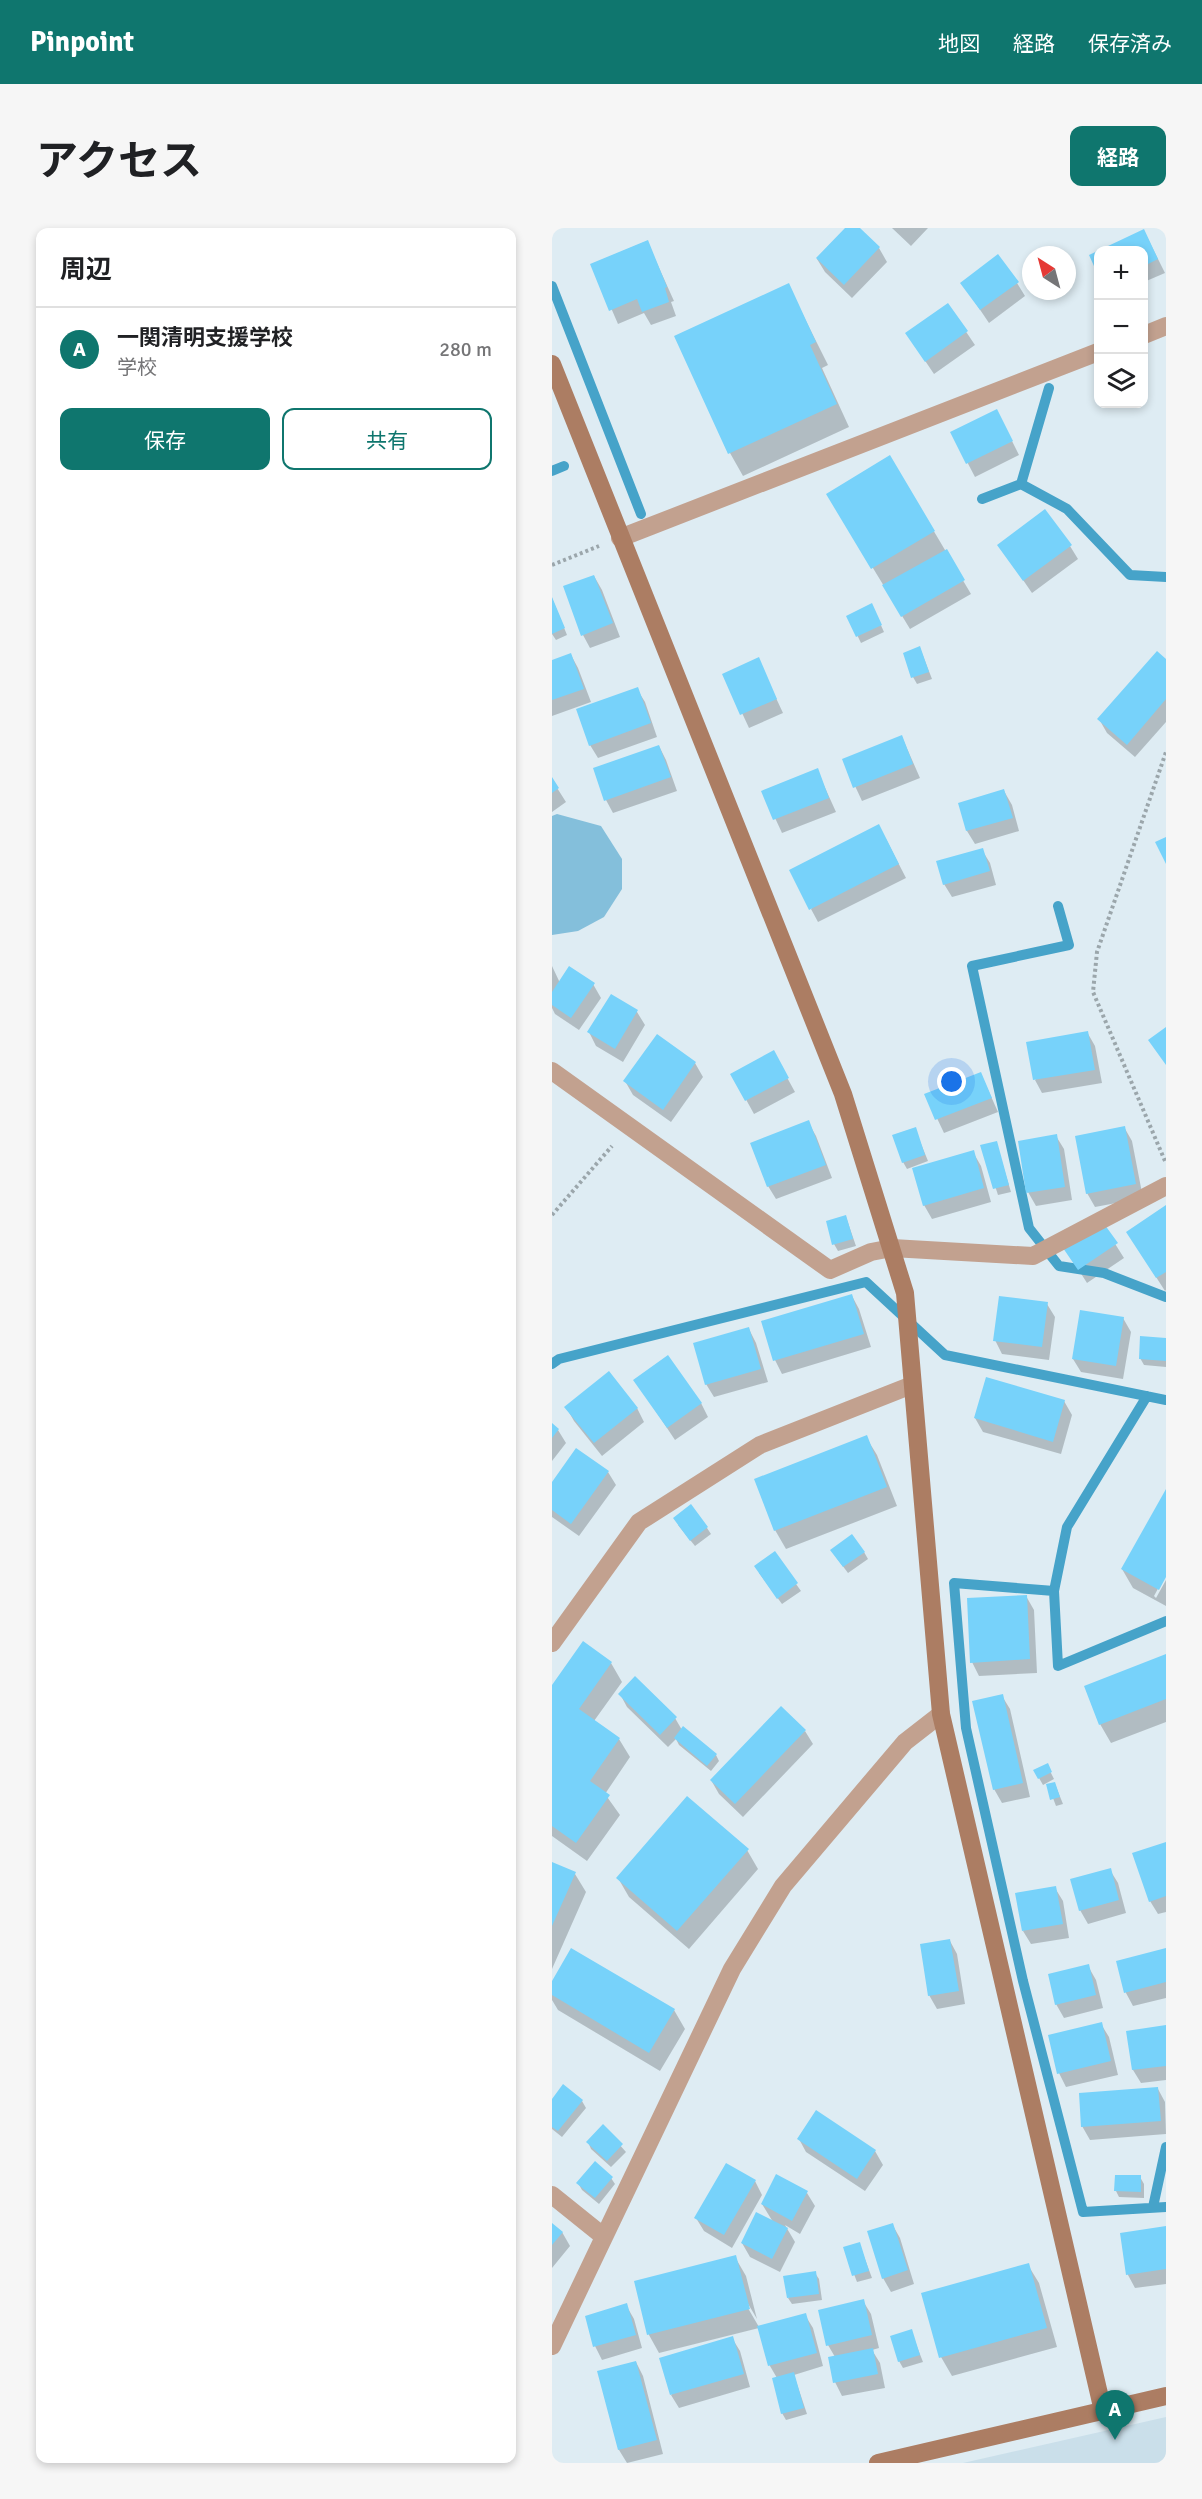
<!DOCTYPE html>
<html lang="ja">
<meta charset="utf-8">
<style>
body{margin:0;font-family:Signika,"Noto Sans JP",sans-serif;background:#f6f6f6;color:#202124}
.controls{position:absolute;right:18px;top:18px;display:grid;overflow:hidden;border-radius:12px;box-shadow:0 3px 9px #0003}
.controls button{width:54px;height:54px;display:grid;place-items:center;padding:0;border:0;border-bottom:2px solid #e0e0e0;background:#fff;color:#202124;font:30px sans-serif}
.compass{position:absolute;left:470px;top:18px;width:54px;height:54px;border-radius:50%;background:#fff;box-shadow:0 3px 9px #0003;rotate:324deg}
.you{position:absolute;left:400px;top:854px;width:21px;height:21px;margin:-15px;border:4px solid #fff;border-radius:50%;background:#1a73e8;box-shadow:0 0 0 9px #1a73e833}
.badge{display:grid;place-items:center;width:39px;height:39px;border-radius:50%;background:#0f766e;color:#fff;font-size:20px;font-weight:700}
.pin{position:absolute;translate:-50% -50px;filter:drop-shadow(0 2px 3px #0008)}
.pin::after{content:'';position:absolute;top:32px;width:21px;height:18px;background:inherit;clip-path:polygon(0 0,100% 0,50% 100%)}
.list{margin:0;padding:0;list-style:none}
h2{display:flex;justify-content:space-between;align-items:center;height:78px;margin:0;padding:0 24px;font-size:26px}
h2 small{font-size:20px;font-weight:400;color:#757577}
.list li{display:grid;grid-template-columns:39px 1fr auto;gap:18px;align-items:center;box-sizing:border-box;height:84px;padding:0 24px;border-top:2px solid #e0e0e0}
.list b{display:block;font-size:22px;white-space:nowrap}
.list p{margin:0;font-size:20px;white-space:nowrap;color:#757577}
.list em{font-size:20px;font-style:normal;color:#757577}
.actions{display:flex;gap:12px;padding:18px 24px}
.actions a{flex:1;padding:14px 0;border:2px solid #0f766e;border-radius:12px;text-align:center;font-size:21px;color:#0f766e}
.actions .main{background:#0f766e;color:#fff}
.icon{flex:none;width:33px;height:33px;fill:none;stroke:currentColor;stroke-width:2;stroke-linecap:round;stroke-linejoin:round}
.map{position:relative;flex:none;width:614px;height:2235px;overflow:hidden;border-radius:12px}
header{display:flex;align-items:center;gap:36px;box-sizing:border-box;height:84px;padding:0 30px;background:#0f766e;color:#fff}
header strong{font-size:28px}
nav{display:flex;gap:33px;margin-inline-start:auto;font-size:21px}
.intro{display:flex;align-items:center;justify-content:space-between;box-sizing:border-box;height:144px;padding:0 36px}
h1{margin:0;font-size:42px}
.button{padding:15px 27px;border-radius:12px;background:#0f766e;color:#fff;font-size:21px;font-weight:700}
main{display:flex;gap:36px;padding:0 36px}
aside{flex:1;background:#fff;border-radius:12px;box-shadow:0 3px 9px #0003}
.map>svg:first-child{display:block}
.built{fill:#cadfea}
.green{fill:#84bfdb}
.shadow{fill:#0003}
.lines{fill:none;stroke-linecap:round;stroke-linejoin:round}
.stream{stroke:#46a3c9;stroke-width:10}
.building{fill:#77d2fa}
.path{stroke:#9ba6ab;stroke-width:4;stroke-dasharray:3 3;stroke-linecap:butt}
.street{stroke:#c2a18f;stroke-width:18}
.secondary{stroke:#ac7d63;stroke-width:18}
</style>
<header>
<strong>Pinpoint</strong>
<nav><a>地図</a><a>経路</a><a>保存済み</a></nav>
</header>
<div class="intro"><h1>アクセス</h1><a class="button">経路</a></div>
<main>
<aside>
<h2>周辺<small></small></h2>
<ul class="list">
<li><span class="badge">A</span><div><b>一関清明支援学校</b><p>学校</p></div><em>280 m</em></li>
</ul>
<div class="actions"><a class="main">保存</a><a>共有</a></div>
</aside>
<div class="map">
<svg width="614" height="2235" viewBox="0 0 614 2235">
<rect width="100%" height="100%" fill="#deecf3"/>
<path class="built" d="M614,2189V2235H411Z"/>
<path class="green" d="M5,586L49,598L70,631V661L52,689L26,703L0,707V588Z"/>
<path class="shadow" d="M295,0H306L327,20L335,34L300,70L273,44L265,31Z
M340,0H376L359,18Z
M592,3L613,45L592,54V22H550Z
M95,13L122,73L119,74L124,88L99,97L92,85L66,96L40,36Z
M410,55H465L473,68L437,95Z
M236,57L276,137L270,140L297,199L191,248L178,225Z
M396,77L423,117L382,146L355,106Z
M452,197L467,227L423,249L400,205Z
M338,229L419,366L358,401L276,266Z
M447,317L518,318L526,331L480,365Z
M42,348L50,362L68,409L38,420L31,407Z
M0,370L15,407L4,412L0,406Z
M323,384L332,404L309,415L296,388Z
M368,420L380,451L365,456L361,449Z
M605,425L614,433V494L583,529L555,505L547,491Z
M19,427L26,440L39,474L0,488V433Z
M206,431L231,485L197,500L172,446Z
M85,461L93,474L105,509L46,530L38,517Z
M350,509L368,550L310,573L291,532Z
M107,518L114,532L125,563L61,585L54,572Z
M265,542L284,584L230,605L211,564Z
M0,552L14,574L0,584Z
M452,563L460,577L467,603L423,616L415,603L408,576Z
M334,611L354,650L266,694L259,681Z
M430,622L438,635L444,657L400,669L392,656Z
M0,738L8,755L41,756L49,770L27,802L3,786L0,780Z
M59,768L85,784L93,797L71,834L44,818L37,804Z
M535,804L543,818L550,855L490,865L483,852Z
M105,808L143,835L151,849L119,894L81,867L73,853Z
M221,824L243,864L202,886L180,846Z
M429,846L446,884L392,905L374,867Z
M256,894L264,908L280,950L224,971L216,958Z
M572,899L580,913L591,970L543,979L535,965Z
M363,901L376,933L355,941L351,934Z
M504,908L512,921L520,972L484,978L476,964Z
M444,914L459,964L446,967L430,918Z
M421,924L429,938L439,974L380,991L372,977Z
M614,979V1062L613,1063L576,1005Z
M294,989L304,1018L286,1023L282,1016Z
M550,995L572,1030L535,1055L521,1033Z
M300,1068L307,1081L319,1119L230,1146L223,1132Z
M495,1076L503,1089L497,1132L450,1126L443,1112Z
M571,1090L579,1104L571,1151L529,1144L521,1131Z
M197,1101L204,1115L216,1154L162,1169L154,1156Z
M590,1110L614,1112V1139L592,1137L588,1130Z
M83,1152L149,1175L156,1189L123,1212Z
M512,1173L520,1187L509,1226L431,1204L423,1190Z
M14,1179L85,1180L92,1194L50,1228L22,1193Z
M0,1197L6,1202L14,1215L0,1233Z
M314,1209L325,1227L345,1278L234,1321L223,1302Z
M56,1244L64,1257L27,1308L0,1289V1257Z
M614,1264V1346L602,1368L604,1370L614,1352V1378L581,1360L570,1341Z
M126,1297L155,1300L159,1306L143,1318Z
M312,1324L316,1331L296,1345L284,1329Z
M222,1325L249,1363L230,1376L207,1345Z
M474,1368L482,1382L485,1445L427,1448L420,1434Z
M614,1428V1494L559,1515L548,1496L534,1459Z
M59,1435L70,1454L42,1493L67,1511L78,1529L53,1566L68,1587L35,1633L0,1608V1459Z
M68,1466L123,1490L130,1502L164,1527L167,1533L159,1543L127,1517L124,1511L116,1519L75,1479Z
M450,1468L458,1481L478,1569L450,1575L442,1561Z
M253,1503L261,1516L191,1589L167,1566L159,1552Z
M495,1537L502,1551L491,1557L487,1550Z
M503,1556L511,1576L504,1578L496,1557Z
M614,1616V1684L606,1686L598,1673L582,1626Z
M195,1622L206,1641L137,1721L77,1669L66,1650Z
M0,1635L23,1646L34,1664L0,1741Z
M558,1642L566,1655L574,1685L536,1696L528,1682Z
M503,1660L511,1673L517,1710L479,1716L471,1703Z
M398,1713L405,1726L413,1776L385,1781L377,1767Z
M614,1721V1770L581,1778L574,1765L566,1734Z
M536,1738L544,1752L551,1780L512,1790L504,1776Z
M0,1756L122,1782L133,1801L108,1843L6,1782L0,1772Z
M549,1796L557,1809L566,1847L514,1859L507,1845Z
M614,1799V1852L589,1855L581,1842L576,1804Z
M606,1861L613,1874L614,1906L538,1912L530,1898Z
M0,1873H30L34,1880L10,1909L0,1901Z
M51,1898L74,1924L59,1939L39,1921L36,1914Z
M247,1911L323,1923L331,1937L313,1963L254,1924Z
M588,1949L592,1956V1970L567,1969L564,1963Z
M59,1950L63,1956L47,1976L30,1962L26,1955Z
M203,1953L210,1967L180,2020L152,2003L144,1990Z
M255,1965L263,1978L248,2006L233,1997L243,2014L228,2044L198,2029L190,2015L221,1994L210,1976Z
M340,1996L348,2010L362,2056L339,2064L331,2050Z
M0,1997L10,2004L18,2018L0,2040Z
M614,1999V2056L583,2060L576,2047L569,2006Z
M307,2015L320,2050L305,2054L292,2020Z
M183,2029L194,2048L205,2091L195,2074L193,2075L207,2099L253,2087L261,2100L271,2138L242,2147L255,2186L234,2192L230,2185L225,2150L218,2138L207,2100L107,2125L97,2107L83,2054Z
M476,2037L487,2055L505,2119L400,2148L389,2129Z
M263,2045L267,2051L270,2072L240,2076L236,2070Z
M311,2073L319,2086L327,2120L320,2122L328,2135L333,2160L290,2168L283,2154V2129L276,2117Z
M74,2077L82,2091L90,2120L50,2132L43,2118Z
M359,2103L371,2134L351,2140L347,2133Z
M180,2110L188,2123L198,2159L127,2180L119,2167Z
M84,2134L91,2148L111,2226L75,2235L67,2222L47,2144Z"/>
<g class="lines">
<path class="stream" d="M0,58L89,286
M0,243L12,238
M469,256L497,160
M430,271L469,256L515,281L578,347L614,349
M506,678L517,717L420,738L477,1000L507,1038L552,1045L614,1069
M0,1136L7,1131L314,1054L393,1127L614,1172
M502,1363L515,1299L595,1168
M614,1393L506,1438L502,1363L402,1355L414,1500L471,1753L531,1984L614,1979
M601,1979L614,1919"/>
</g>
<path class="building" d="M293,0H308L328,19L292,57L264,30Z
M592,1L606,31L592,38V22H546V47L537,27Z
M96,12L115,59L113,60L117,74L90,84L85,71L57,83L38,36Z
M446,26L467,54L428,82L408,55Z
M237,55L264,114L258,117L285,176L176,226L122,108Z
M396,75L416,103L373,134L353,105Z
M445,181L461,213L414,236L398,204Z
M338,227L383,303L319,341L274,266Z
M493,281L520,317L471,353L445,317Z
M395,321L413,352L349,389L330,357Z
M42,347L61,395L29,408L11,358Z
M0,369L13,400L0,406Z
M320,375L330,397L304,409L294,388Z
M368,418L377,444L359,450L351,425Z
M605,423L614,431V471L575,517L545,491Z
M19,425L32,461L0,472V432Z
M207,429L225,471L188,487L170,446Z
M86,459L99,495L37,518L24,481Z
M350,507L361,536L301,560L290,531Z
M107,517L119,549L52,573L41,540Z
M266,540L277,570L221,592L209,563Z
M0,549L7,560L0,565Z
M452,561L461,590L414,603L406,575Z
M327,596L347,636L257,682L237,642Z
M614,609V636L603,614Z
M431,620L438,643L391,657L384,633Z
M17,738L43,755L19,790L0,777V764Z
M59,766L86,782L63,821L35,804Z
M614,799V837L596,812Z
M536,803L543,842L481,852L474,814Z
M105,806L144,834L111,882L71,853Z
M222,822L237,850L193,873L178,846Z
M429,844L440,870L383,892L372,866Z
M257,892L274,937L215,959L198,915Z
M573,898L584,956L534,966L523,908Z
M364,899L373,927L350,935L340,907Z
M505,906L513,959L474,965L466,913Z
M445,913L457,957L441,961L428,917Z
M422,922L432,960L371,978L360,940Z
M614,977V1044L604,1050L574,1004Z
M294,987L301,1011L280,1017L274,993Z
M550,993L566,1015L526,1042L511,1020Z
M300,1066L312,1106L221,1133L209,1093Z
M447,1068L496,1074L490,1119L441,1113Z
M528,1082L572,1089L564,1138L520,1131Z
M197,1099L209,1141L153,1157L141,1115Z
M588,1108L614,1110V1133L587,1131Z
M116,1127L150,1175L115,1200L81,1152Z
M57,1143L86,1180L42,1215L12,1179Z
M434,1149L513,1172L501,1214L422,1190Z
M0,1195L7,1201L0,1210Z
M315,1207L335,1259L222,1303L202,1251Z
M24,1220L57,1243L19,1296L0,1282V1254Z
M614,1261V1349L607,1362L569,1341Z
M139,1276L156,1299L138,1313L121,1290Z
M300,1306L313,1324L291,1339L278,1322Z
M223,1323L246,1355L225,1371L202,1338Z
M475,1367L478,1431L418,1435L415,1370Z
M31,1413L60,1434L27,1481L68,1510L38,1553L58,1567L24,1615L0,1598V1457Z
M614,1426V1471L547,1497L532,1458Z
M83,1448L125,1489L108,1507L66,1466Z
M451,1466L471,1555L441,1562L420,1473Z
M229,1478L254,1502L183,1576L158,1552Z
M131,1498L165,1526L155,1538L122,1510Z
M496,1535L500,1544L486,1551L481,1542Z
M503,1554L508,1569L498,1572L494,1556Z
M135,1568L197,1621L125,1703L64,1650Z
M614,1614V1668L597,1674L580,1625Z
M0,1634L24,1644L0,1698Z
M559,1640L567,1672L527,1683L518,1651Z
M504,1658L511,1696L470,1703L463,1665Z
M398,1711L407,1763L376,1768L368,1716Z
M19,1720L123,1781L97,1825L0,1767V1753Z
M614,1720V1754L572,1765L564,1733Z
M537,1736L544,1767L503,1777L496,1746Z
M550,1794L559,1833L505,1846L496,1807Z
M614,1797V1838L580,1842L574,1803Z
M11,1856L31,1872L6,1903L0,1899V1871Z
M606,1859L609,1893L529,1899L527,1865Z
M264,1882L324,1922L305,1951L245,1911Z
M51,1896L71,1916L55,1933L34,1914Z
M43,1933L61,1949L43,1970L24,1955Z
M174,1935L204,1952L172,2007L142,1990Z
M224,1946L256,1963L240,1993L209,1976Z
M563,1947H589V1964L562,1963Z
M204,1984L236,2000L220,2031L189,2015Z
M0,1995L11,2004L0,2017Z
M341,1995L356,2042L330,2051L315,2003Z
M614,1998V2041L574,2047L568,2005Z
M308,2014L317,2043L300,2048L291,2019Z
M184,2027L198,2081L95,2107L82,2053Z
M477,2035L495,2100L387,2130L369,2065Z
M264,2043L267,2066L235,2070L231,2048Z
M312,2071L320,2107L274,2118L266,2082Z
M75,2075L84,2107L41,2119L33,2088Z
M254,2085L265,2125L216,2138L205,2098Z
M360,2101L368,2127L346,2134L338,2108Z
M181,2108L192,2146L118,2167L107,2130Z
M321,2120L326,2146L281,2155L276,2129Z
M84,2133L105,2212L66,2222L45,2143Z
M242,2144L252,2180L229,2186L220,2150Z"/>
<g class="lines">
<path class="path" d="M0,337L47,318
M613,933L541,764L545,724L614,524
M0,987L60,918"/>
<path class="street" d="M592,107L614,98
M68,310L546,124
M0,843L278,1042L319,1024L340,1020L481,1028L614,958
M0,1415L87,1294L208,1217L360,1157
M0,1967L51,2008
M0,2118L180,1741L231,1658L353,1514L389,1486"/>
<path class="secondary" d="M0,136L291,866L353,1065L389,1486L551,2183
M326,2235L614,2168"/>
</g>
</svg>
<div class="controls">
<button>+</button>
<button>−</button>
<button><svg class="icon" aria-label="layers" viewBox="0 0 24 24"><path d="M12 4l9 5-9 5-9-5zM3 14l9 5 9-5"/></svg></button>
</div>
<svg class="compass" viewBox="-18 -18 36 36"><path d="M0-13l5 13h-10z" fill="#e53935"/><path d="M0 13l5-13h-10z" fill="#757577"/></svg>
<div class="you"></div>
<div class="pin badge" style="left:563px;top:2212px">A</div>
</div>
</main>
